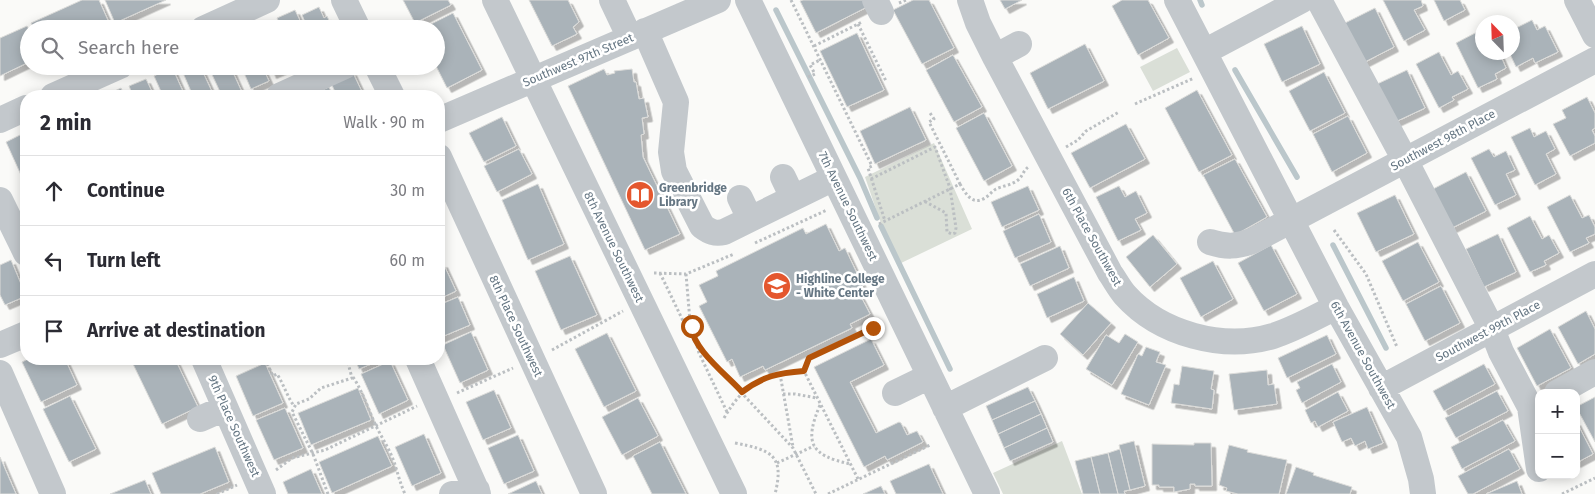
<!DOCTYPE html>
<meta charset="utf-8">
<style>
body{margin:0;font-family:"Fira Sans",sans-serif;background:#f7f7f7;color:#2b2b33}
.controls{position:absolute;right:15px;bottom:15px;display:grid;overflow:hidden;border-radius:10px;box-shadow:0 2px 12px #0003}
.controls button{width:45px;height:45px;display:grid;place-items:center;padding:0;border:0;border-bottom:1px solid #e1e1e2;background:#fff;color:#2b2b33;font:25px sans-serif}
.compass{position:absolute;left:1475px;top:15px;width:45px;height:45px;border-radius:50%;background:#fff;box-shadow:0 2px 12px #0003;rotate:337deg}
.stop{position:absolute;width:15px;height:15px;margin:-11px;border:4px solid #b45309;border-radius:50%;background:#fff}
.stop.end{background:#b45309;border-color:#fff;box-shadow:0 1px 5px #0008}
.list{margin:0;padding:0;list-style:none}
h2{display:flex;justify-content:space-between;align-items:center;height:65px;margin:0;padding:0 20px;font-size:21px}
h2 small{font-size:16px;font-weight:400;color:#7c7c81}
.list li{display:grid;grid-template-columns:32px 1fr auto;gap:15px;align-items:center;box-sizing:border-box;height:70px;padding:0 20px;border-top:1px solid #e1e1e2}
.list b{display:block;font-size:19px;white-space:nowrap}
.list em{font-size:16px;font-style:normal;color:#7c7c81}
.icon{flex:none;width:28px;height:28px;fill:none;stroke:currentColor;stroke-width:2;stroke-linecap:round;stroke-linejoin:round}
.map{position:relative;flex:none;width:1595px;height:494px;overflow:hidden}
.search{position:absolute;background:#fff;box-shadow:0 2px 12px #0003;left:20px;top:20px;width:425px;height:55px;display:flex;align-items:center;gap:12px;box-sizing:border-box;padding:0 18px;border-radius:28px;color:#7c7c81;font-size:19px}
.panel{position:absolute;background:#fff;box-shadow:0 2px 12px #0003;left:20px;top:90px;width:425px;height:275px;border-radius:20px}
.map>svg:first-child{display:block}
.green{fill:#dadfd7}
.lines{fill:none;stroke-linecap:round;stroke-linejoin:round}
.stream{stroke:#bbc7cb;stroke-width:5.5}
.building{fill:#aab3b9;stroke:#dcdcda;filter:url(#shadow)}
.path{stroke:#bbbfc2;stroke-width:3;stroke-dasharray:2.5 2.5;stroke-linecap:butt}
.minor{stroke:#c3c8cc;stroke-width:26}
.route{stroke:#b45309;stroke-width:6}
.labels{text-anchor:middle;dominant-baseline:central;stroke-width:5;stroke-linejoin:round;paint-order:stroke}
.street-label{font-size:12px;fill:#657683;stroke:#fff}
.poi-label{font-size:12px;font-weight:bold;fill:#657683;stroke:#fff;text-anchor:start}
</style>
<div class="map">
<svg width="1595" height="494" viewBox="0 0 1595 494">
<defs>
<filter id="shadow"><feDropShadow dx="4.5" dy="4.5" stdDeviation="0" flood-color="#0004"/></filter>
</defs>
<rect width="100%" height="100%" fill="#fafaf8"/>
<path class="green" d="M1177,48L1190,72L1153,91L1140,67Z
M934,143L972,229L899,264L879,218L865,177Z
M1062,441L1082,494H1003L993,473Z"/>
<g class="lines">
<path class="stream" d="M1200,0L1202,5
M776,10L860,178L877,218
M1235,70L1297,177
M881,226L950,369
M1333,245L1386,348"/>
</g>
<path class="building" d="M82,0H99L110,25L101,29H34L31,23Z
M105,0H166L115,23Z
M403,0H448L451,5L415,23Z
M529,0H568L579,22L573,27L577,34L552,46Z
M803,0H864L867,7L816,33L800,1Z
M913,0H929L954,48L922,64L893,10Z
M1000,0H1022L1005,9Z
M1122,0H1148L1169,38L1138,55L1112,6Z
M1383,0H1421L1423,6L1414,10L1425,30L1404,41Z
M1434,0H1460L1465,10L1444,21Z
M319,7L324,18L327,16L333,29H308L302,15Z
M1375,8L1394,47L1361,64L1341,25Z
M295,10L304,29H282L277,18Z
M453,13L482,70L447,88L436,66V29H421Z
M1532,20L1537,30L1545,26L1558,52L1535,63L1533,58L1516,67L1509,52H1512V30Z
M27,26L29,29V62L0,76V38Z
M1302,26L1320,64L1282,82L1264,44Z
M1479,31L1482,39V52L1490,54L1499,52L1506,68L1495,74L1497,79L1478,88L1456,43Z
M857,33L884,90L847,107L820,51Z
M1085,44L1104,81L1048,109L1030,73Z
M1439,52L1451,75L1458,71L1468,89L1452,97L1454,100L1439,108L1416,64Z
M953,55L982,107L954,122L926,70Z
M180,66H200L214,96H193Z
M208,66H230L241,90L227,96H222Z
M241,66H262L269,81L251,89Z
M269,66H291L272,74Z
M172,67L185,96H163L154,76Z
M604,69L607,75L615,73L614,71L632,69L634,82H636L639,99L644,98L648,117L642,118L644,134L641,135L643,157L680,234L645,250L568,86Z
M1407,70L1425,108L1393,123L1375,85Z
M352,71L364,96H337L330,81Z
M1324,72L1345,113L1310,131L1289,91Z
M146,79L154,96H133L129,86Z
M329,87L333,96H313L312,95Z
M121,88L125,96H104Z
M1197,90L1232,155L1199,172L1165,108Z
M1587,97L1595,113V128L1592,130L1595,136V143L1570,156L1553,124L1566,118L1562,110Z
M910,107L926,140L875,164L860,131Z
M984,113L1012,166L984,181L956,128Z
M1348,116L1367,153L1332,172L1313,134Z
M502,117L516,146L484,162L469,133Z
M1126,124L1145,159L1090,188L1071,153Z
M1530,128L1534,137L1546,131L1555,149L1546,154L1556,174L1535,185L1511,137Z
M24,133L26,138V186L6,142Z
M519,149L532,174L497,192L484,166Z
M1489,149L1494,157L1506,151L1515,170L1506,174L1516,195L1495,205L1471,158Z
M1235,159L1267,217L1235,235L1203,175Z
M1466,172L1486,211L1452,228L1433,189Z
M538,184L564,244L528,260L502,200Z
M1028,186L1039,210L1002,227L991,202Z
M1119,186L1125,197L1136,191L1147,213L1135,219L1141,230L1118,241L1096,197Z
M1395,195L1414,234L1376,252L1357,213Z
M1570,195L1582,218L1589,215L1595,227V234L1586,238L1589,243L1570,252L1547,207Z
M1039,214L1051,242L1015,258L1003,231Z
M1530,216L1542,239L1549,235L1559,253L1544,261L1546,265L1530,272L1507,228Z
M826,224L839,251L845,248L863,286L857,289L870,314L850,324L852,328L765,370L763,366L740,377L732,359L727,362L699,306L707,302L699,285L718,276L716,271L803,228L806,234Z
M1498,234L1516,272L1484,287L1466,249Z
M1153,235L1177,264L1150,287L1126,257Z
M1418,242L1439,282L1403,301L1382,261Z
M1271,245L1297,294L1264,311L1238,263Z
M1060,246L1069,268L1030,286L1020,264Z
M570,256L597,315L561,330L535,271Z
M11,260L26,296L5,305L0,295V265Z
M1213,261L1233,299L1201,317L1180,278Z
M443,263L456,291L439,299V265Z
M1074,277L1084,301L1047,318L1037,294Z
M1441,286L1460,323L1425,341L1406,304Z
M458,297L470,325L439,338V305Z
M1088,303L1111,323L1083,355L1060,334Z
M1586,311L1595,329V354L1578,364L1558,327Z
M1550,329L1571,368L1537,386L1517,348Z
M471,332L488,370L460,383L443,345Z
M607,333L636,391L604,407L575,349Z
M1125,334L1138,342L1112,385L1086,369L1106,335L1119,343Z
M1327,335L1336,354L1287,378L1278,358Z
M871,339L884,365L850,382L876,433L899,422L901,423L907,435L917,431L923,442L887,460L885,456L864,467L814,367Z
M1146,347L1160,352L1156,362L1166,365L1149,405L1121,394L1138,354L1142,356Z
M28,359H65L77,385L41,402L22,362Z
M144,359H175L198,407L162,424L133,364Z
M355,359H383L359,369Z
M390,361L408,400L379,414L361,374Z
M265,363L283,403L253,416L236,376Z
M1332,364L1341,382L1302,403L1296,390L1300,388L1297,382Z
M1484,364L1495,384L1444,411L1433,391Z
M1182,366L1214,371L1211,389L1214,390L1212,409L1171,403L1174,384L1179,385Z
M1267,370L1268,385L1274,384L1277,404L1234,410L1229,374Z
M1028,387L1035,401L992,420L986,406Z
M358,388L371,420L311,445L298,413Z
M494,390L511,428L483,440L466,402Z
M1497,391L1508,411L1456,438L1445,418Z
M1338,392L1348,411L1318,427L1315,421L1311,423L1305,410Z
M70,396L96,449L69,462L43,409Z
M1595,397V442L1576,407Z
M638,398L658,436L622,455L602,417Z
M1035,401L1041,414L998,434L992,420Z
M1367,407L1383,443L1368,449L1365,441L1355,446L1351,438L1342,442L1333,422Z
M285,408L303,448L274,460L256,420Z
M1041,414L1047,428L1004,448L998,434Z
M1503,420L1515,441L1462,469L1451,447Z
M1576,421L1593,454L1576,463Z
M1047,428L1053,442L1010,461L1004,448Z
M424,434L441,473L412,486L395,447Z
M518,435L534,471L504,484L488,448Z
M378,436L392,466L332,493L319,462Z
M1134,441L1145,486L1130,490L1119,445Z
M660,442L686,494H652L633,456Z
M1194,443H1211L1212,486H1195V484H1190V489L1174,492V487H1159V485H1152V444L1194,445Z
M1229,445L1248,450L1247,452L1287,460L1279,494H1238L1226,491L1227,488L1219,485Z
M215,447L229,482L200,494H161L152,473Z
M1120,449L1130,490L1124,491L1125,494H1118L1108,453Z
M1509,449L1520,469L1473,494H1468L1458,476Z
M1108,453L1118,494H1100L1091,457Z
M0,457L16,494H0Z
M1091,457L1100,494H1083L1075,461Z
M929,464L943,494H896L890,481Z
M1296,467L1314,473L1313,475L1352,487L1350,494H1286Z
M311,469L322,494H288L283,482Z
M145,480L151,494H110Z
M536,481L542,494H508Z
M1517,481L1522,494H1486Z
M881,486L885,494H863Z"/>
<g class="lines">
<path class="path" d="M791,0L872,166L868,168L885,221
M899,3L906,0
M858,24L886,81
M814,46L862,22
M808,77L815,74L810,65L820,60
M1135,104L1194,78
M1066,147L1078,140L1086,131L1119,112
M871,179L935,147L950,188L956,228L955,233L952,234L947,232L946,213L924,201
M960,184C965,192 971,205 983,199C988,197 991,192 996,189C1002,186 1012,185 1018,180C1023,176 1023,170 1030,166
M879,224L960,184L929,122L934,119L930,113
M1334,230L1366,274L1397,347
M755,243L827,210
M654,273L686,274L734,254
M660,273L687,329L697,345L793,448L816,494
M686,274L691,333
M697,346L699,353L727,412
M552,350L623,311
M265,359L273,376L277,374C284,385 287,396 294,406
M780,374L793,447
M353,377C363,392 368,409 376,426C383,440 392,453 396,468C399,478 401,485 405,494
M457,393L513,368
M783,394H795L817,398
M820,405C804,443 810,455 850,464
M724,418C745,382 763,375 804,371
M735,443C771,450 785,455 775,494
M777,463L814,446
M276,470L292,458L325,450L417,406
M858,479L804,371L809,358L873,328
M217,494L237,485
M328,494L313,454L292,412L296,404L309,399L321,388L352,378L347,359
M828,494L930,445
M1562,494L1595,478"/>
<path class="minor" d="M344,0L358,29
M495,0L734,494
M612,0L630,38
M748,0L987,494
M875,0L881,12
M970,0L978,23L995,57L1110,273C1115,280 1119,288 1125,295C1160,334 1223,351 1273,336C1295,329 1316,317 1336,307
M1177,0L1336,307L1409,437L1421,479L1423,494
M1319,0L1405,160L1492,329L1501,352L1530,407L1539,469
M1577,0L1595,35
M203,29L267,0
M645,31L676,102L671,152L674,171L702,226C710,232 715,234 724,232L834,178
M1204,52L1302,0
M995,57L1019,44
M377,66L392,96
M53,96L120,66
M279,96L345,66
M0,120L26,108
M439,120L718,0
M439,157L594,494
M783,177L793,198
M740,198L750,219
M0,200L26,253
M1210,242C1226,247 1236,247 1252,241L1595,60
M0,345L26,334
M204,359L263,494
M418,359L478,494
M0,373L53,494
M1381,388L1595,274
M895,393L930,376
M1557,393L1595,372
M945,408L1045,358
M200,419L225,408
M452,494L477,490"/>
</g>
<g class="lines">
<path class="route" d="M692,326C690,347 729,377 742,392C763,376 778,373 804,371L809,358L873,328"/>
</g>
<defs>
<symbol id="library-disc" viewBox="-11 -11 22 22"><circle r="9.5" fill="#e4572e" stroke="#fff"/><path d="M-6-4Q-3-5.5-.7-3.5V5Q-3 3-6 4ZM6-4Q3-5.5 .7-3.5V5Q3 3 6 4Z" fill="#fff"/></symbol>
<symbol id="university-disc" viewBox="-11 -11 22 22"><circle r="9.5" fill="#e4572e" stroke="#fff"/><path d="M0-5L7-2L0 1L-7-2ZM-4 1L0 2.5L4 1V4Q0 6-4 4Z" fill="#fff"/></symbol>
</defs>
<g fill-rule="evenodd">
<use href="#library-disc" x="624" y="179" width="32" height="32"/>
<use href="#university-disc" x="761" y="270" width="32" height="32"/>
</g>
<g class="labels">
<g class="street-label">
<text transform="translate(578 60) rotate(-23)">Southwest 97th Street</text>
<text transform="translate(1443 140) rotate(-28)">Southwest 98th Place</text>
<text transform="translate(848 206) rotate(64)">7th Avenue Southwest</text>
<text transform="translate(1092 237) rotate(61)">6th Place Southwest</text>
<text transform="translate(614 247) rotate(64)">8th Avenue Southwest</text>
<text transform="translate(516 326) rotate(65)">8th Place Southwest</text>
<text transform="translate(1488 331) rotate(-28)">Southwest 99th Place</text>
<text transform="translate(1363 355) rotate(61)">6th Avenue Southwest</text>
<text transform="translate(234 426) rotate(66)">9th Place Southwest</text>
</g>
<g class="poi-label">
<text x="659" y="188">Greenbridge<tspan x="659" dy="14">Library</tspan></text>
<text x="796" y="279">Highline College<tspan x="796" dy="14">- White Center</tspan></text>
</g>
</g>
</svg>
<div class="controls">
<button>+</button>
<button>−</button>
</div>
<svg class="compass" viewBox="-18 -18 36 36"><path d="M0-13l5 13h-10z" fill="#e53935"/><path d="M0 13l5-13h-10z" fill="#7c7c81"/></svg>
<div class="stop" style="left:692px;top:326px"></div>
<div class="stop end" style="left:873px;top:328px"></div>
<div class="search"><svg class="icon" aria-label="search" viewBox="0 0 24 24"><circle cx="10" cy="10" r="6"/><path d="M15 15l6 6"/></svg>Search here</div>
<section class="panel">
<h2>2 min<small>Walk · 90 m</small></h2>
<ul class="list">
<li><svg class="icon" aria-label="ahead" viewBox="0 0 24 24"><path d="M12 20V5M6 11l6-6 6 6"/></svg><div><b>Continue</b></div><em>30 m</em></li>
<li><svg class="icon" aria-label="left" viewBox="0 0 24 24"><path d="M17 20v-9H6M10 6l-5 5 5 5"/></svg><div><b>Turn left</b></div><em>60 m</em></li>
<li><svg class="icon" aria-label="arrive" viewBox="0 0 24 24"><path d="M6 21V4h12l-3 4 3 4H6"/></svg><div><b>Arrive at destination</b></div></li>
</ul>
</section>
</div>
